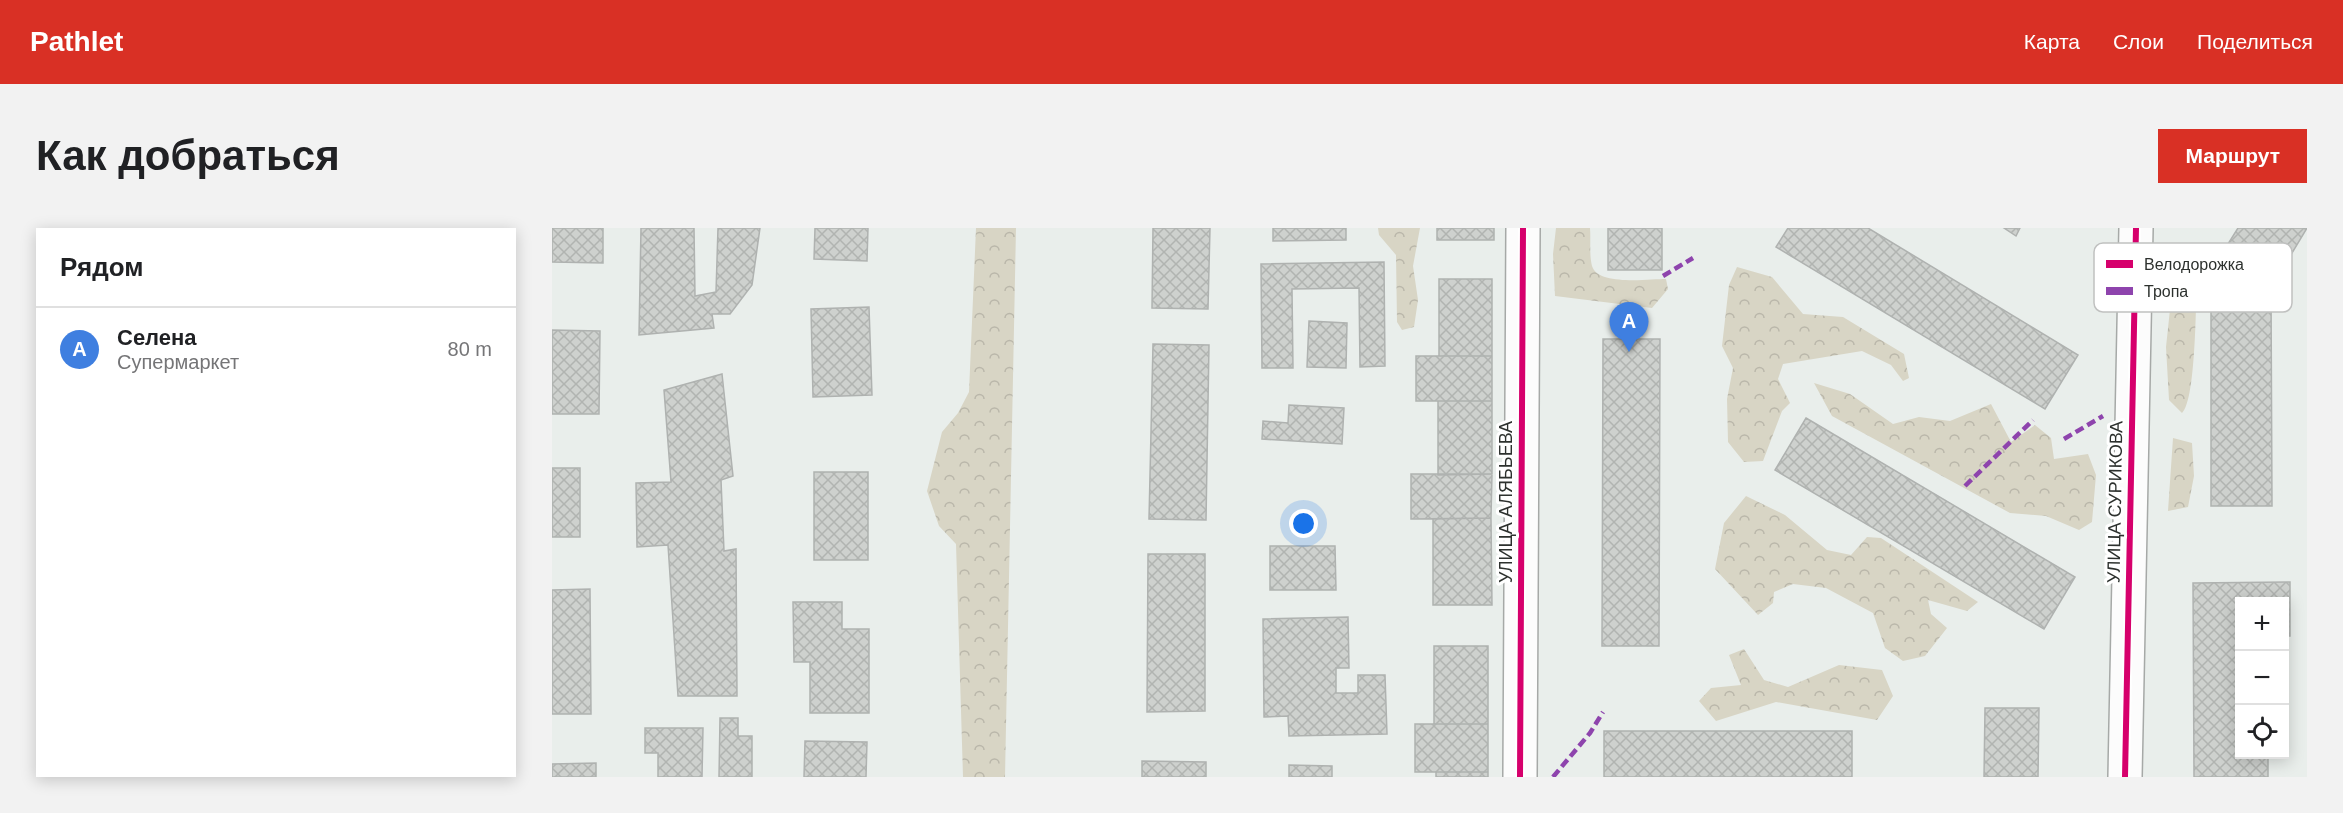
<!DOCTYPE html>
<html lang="ru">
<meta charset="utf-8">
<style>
body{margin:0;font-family:Arial,sans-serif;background:#f2f2f2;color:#202124}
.controls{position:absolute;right:18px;bottom:18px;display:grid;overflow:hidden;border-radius:0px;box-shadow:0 3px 15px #0003}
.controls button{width:54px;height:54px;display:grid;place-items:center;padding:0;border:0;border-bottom:2px solid #e0e0e0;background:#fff;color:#202124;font:30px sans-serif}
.you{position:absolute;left:752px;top:296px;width:21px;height:21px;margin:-15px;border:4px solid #fff;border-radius:50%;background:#1a73e8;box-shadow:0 0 0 9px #1a73e833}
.badge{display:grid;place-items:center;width:39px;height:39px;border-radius:50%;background:#d93025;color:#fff;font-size:20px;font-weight:700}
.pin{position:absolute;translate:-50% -50px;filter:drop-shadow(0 2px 3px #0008)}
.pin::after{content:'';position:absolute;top:32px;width:21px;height:18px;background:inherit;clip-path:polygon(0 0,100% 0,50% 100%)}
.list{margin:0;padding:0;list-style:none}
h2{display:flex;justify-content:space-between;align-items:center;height:78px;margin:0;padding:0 24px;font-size:26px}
h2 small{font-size:20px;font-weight:400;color:#757577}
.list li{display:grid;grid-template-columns:39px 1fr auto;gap:18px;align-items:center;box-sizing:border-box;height:84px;padding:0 24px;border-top:2px solid #e0e0e0}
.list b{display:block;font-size:22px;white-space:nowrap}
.list p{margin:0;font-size:20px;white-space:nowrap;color:#757577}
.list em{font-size:20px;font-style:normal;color:#757577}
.icon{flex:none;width:33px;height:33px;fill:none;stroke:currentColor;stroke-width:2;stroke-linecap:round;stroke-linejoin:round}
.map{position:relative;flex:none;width:1755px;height:549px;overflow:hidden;border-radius:0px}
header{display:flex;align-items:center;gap:36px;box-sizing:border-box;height:84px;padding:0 30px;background:#d93025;color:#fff}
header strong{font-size:28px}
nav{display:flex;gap:33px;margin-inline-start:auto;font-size:21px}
.intro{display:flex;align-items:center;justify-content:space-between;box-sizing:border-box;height:144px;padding:0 36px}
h1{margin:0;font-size:42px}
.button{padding:15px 27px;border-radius:0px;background:#d93025;color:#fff;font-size:21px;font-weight:700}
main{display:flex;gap:36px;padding:0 36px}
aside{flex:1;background:#fff;border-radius:0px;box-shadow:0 3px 15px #0003}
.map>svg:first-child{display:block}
.forest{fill:url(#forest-crowns)}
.building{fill:url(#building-cross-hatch);stroke:#afb2b0;stroke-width:1.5}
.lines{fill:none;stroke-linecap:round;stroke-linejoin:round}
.minor-casing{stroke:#a6a9a7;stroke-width:36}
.minor{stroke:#fcfcfc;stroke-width:33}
.quiet{stroke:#8e44ad;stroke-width:4.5;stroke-dasharray:9 4.5;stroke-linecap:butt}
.cycleway-casing{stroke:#fff;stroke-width:10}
.cycleway{stroke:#d6006c;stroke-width:6}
.labels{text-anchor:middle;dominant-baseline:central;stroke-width:6;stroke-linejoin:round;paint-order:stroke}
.street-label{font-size:18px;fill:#2d312e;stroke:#fff}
.key{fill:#fff;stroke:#c0c1c0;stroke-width:1.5}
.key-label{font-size:16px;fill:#2d312e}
</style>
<header>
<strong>Pathlet</strong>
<nav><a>Карта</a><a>Слои</a><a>Поделиться</a></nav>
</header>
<div class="intro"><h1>Как добраться</h1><a class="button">Маршрут</a></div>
<main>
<aside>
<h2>Рядом<small></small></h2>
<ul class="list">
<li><span class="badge" style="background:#3f7fe0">A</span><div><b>Селена</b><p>Супермаркет</p></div><em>80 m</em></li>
</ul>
</aside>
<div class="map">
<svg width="1755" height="549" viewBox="0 0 1755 549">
<defs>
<pattern id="forest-crowns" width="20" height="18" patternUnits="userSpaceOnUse" patternTransform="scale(1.5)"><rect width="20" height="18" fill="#d8d5c5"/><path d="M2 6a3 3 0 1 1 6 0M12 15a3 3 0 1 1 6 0" fill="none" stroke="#bab7aa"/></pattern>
<pattern id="building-cross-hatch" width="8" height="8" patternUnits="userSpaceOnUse" patternTransform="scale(1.5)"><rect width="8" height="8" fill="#ced1ce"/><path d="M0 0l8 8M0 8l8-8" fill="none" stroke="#b1b4b1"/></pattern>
</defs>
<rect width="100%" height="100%" fill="#e9eeeb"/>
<path class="forest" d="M424,0H464L453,549H411L404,316L387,298L375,263L390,204L406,185L417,164Z
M826,0H868L861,38L866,72L862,99L850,102L845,94L844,27L827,7Z
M1004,0H1038C1039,12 1037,26 1040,38C1046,58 1096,51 1114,51L1116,61L1100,80L1003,68L1001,26Z
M1624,25L1645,35C1644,60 1645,172 1630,185L1617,172L1614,119Z
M1185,39L1220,49L1251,86L1291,89L1352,126L1357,150L1351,153L1339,137L1310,123L1231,136L1226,151L1238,175L1230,183L1211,233L1192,234L1176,214L1175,171L1181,140L1170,118L1177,57Z
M1262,155L1298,166L1341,196L1367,189L1398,193L1439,176L1459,214L1483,197L1499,210L1502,231L1536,226L1544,247L1540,294L1527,302L1494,288L1458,285L1280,188Z
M1621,210L1640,215L1642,248L1636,279L1616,283Z
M1194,268L1233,287L1275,322L1299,327L1315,309L1329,310L1426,374L1415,383L1376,372L1379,386L1395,400L1373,428L1351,433L1333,420L1321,385L1274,360L1241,356L1222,364L1221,375L1206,387L1163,341L1172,295Z
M1192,421L1212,452L1236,459L1287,437L1330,442L1341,468L1325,492L1224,474L1164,493L1147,473L1159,460L1189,457L1177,427Z"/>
<path class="building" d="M0,0H51V35L0,34Z
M89,0H142L143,68L164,64L166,0H208L200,57L178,86H160L162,100L87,107Z
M263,0H316L315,33L262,31Z
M601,0H658L656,81L600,80Z
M721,0H794V12L721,13Z
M885,0H942V12H885Z
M1056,0H1110V42H1056Z
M1236,0H1316L1526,127L1493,181L1224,19Z
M1452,0H1468L1464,8Z
M1686,0H1755L1719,60L1720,278H1659V43Z
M832,34L833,138L808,139L807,60L740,61L741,140H710L709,36Z
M887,51H940V128H887Z
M317,79L320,167L261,169L259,81Z
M757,93L795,95L794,140L755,139Z
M0,102L48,103L47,186H0Z
M1051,111H1108L1107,418H1050Z
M601,116L657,117L654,292L597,291Z
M864,128H940V173H864Z
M170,146L181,248L169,252L172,323L184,321L185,468H126L116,317L85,319L84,255L119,254L112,162Z
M886,173H940V246L886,247Z
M737,177L792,180L790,216L710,211L711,193L736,195Z
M1254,190L1523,349L1492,401L1223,242Z
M0,240H28V309H0Z
M262,244H316V332H262Z
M859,246H940L939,290L859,291Z
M939,290L940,377H881V291Z
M718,318H783L784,362H718Z
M596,326H653V483L595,484Z
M1738,354V408H1732V374H1688V526H1716V549H1642L1641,355Z
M38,361L39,486H0V362Z
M241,374H290V401H317V485H258V434H242Z
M796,389L797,440H784V465H806V447H833L835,506L737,508L736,488L712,489L711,391Z
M882,418H936V496H882Z
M1433,480H1487L1486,549H1432Z
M168,490H186V508H200V549H167Z
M863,496H936V544H863Z
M93,500H151L150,549H106V525H93Z
M1052,503H1300V549H1052Z
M253,513L315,514L314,549H252Z
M590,533L654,534V549H590Z
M44,535V549H0V536Z
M737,537L780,538V549H737Z
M884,544H936V549H884Z"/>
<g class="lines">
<defs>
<path id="minor" d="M968,549L971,0
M1573,549L1584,0"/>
</defs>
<use href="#minor" class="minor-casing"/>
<use href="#minor" class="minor"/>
<path class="quiet" d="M1111,48L1141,30
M1512,211L1551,188
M1413,258L1481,192
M1001,549L1038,505L1051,484"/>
<defs>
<path id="cycleway" d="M968,549L971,0
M1573,549L1584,0"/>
</defs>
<use href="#cycleway" class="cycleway-casing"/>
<use href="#cycleway" class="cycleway"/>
</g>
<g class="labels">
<g class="street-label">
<text transform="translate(954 274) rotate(-90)">УЛИЦА АЛЯБЬЕВА</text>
<text transform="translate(1563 274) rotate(-89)">УЛИЦА СУРИКОВА</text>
</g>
</g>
<rect x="1542" y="15" width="198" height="69" rx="9" class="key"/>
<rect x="1554" y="32" width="27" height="8" fill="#d6006c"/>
<rect x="1554" y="59" width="27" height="8" fill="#8e44ad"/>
<g class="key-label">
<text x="1592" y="42">Велодорожка</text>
<text x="1592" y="69">Тропа</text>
</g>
</svg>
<div class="controls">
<button>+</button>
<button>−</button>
<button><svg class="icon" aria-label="locate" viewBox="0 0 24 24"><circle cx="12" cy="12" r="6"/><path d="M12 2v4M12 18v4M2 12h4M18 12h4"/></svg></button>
</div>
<div class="you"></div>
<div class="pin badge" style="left:1077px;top:124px;background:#3f7fe0">A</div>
</div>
</main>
